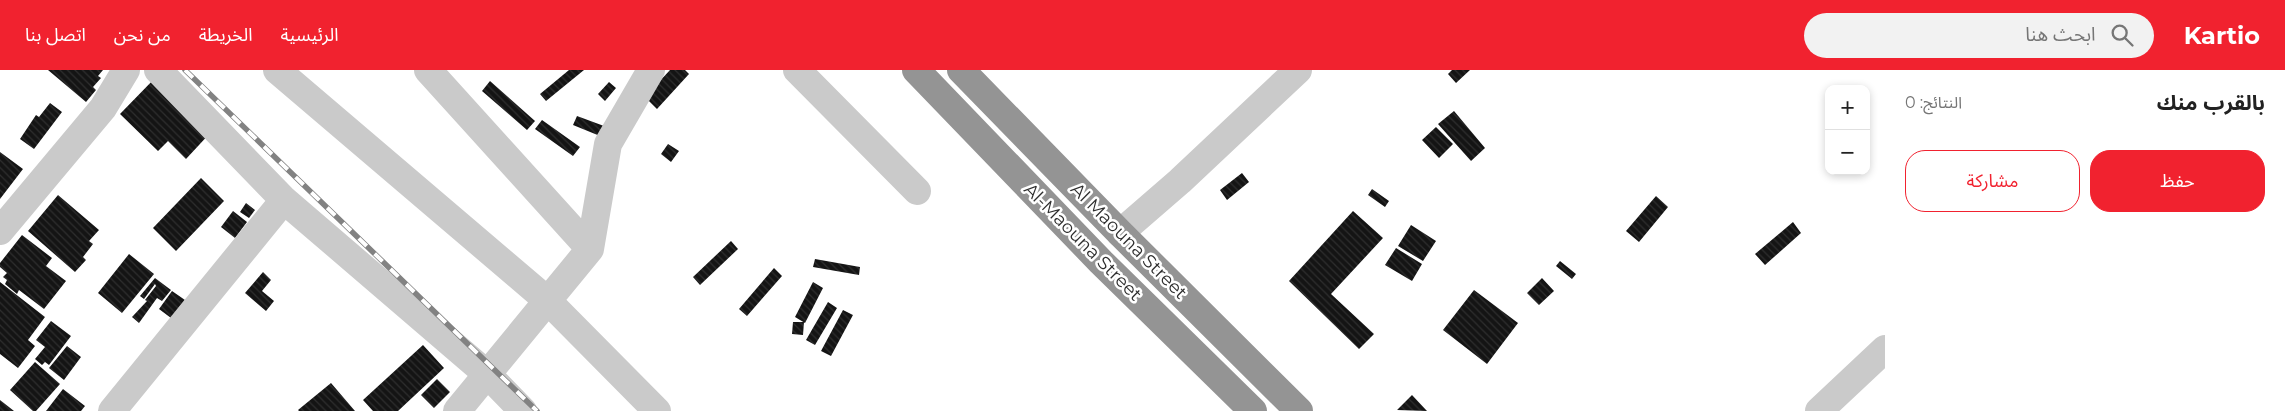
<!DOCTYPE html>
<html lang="ar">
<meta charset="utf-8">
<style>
body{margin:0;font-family:Montserrat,"Noto Sans Arabic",sans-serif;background:#f2f2f2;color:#222;direction:rtl}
.controls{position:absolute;right:15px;top:15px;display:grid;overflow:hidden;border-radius:10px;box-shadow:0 2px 8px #0003}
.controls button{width:45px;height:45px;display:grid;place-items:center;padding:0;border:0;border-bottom:1px solid #e0e0e0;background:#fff;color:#222;font:25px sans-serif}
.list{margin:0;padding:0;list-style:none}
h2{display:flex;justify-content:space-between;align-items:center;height:65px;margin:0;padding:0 20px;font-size:21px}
h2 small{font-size:16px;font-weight:400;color:#767676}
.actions{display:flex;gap:10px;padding:15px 20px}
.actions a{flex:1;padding:11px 0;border:1px solid #f1222f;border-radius:20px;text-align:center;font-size:18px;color:#f1222f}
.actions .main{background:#f1222f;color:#fff}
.icon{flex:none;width:28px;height:28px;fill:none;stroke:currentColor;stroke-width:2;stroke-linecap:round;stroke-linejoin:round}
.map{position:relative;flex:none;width:1885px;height:341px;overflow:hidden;direction:ltr}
header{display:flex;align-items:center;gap:30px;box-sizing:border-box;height:70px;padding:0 25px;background:#f1222f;color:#fff}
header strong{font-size:24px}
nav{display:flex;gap:28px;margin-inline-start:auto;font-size:18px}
.search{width:350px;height:45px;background:#f2f2f2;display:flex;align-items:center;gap:12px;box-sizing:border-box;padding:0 18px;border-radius:28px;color:#767676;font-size:19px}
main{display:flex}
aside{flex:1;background:#fff}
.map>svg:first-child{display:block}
.building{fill:url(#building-back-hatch)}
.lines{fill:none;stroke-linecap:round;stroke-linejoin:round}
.minor{stroke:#cacaca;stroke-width:28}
.highway{stroke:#949494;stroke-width:28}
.rail-casing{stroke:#828282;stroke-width:5.5}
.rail{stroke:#fff;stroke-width:4;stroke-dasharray:11;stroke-linecap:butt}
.labels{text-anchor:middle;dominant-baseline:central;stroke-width:5;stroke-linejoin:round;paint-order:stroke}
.street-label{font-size:18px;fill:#2d2d2d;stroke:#fff}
</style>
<header>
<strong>Kartio</strong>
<div class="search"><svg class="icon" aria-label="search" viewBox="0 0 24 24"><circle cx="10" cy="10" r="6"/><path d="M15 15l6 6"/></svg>ابحث هنا</div>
<nav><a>الرئيسية</a><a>الخريطة</a><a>من نحن</a><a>اتصل بنا</a></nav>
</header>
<main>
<aside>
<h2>بالقرب منك<small>النتائج: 0</small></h2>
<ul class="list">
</ul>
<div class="actions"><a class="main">حفظ</a><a>مشاركة</a></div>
</aside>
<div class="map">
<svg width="1885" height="341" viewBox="0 0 1885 341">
<defs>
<pattern id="building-back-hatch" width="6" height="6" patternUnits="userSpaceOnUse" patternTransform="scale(1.25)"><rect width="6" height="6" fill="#141414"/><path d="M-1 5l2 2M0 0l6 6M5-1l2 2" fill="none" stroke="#2e2e2e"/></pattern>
</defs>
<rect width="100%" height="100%" fill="#fff"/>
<path class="building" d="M48,0H103L98,6L101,8L93,17L96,20L86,32Z
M569,0H584L546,31L540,24Z
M670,0H685L689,4L657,39L645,27Z
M1452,0H1470L1456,13L1448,4Z
M156,7L212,61L186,89L168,71L158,81L120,44Z
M490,11L535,51L527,60L482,21Z
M609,12L616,18L605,31L598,24Z
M50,33L62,42L34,79L20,69L36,45L39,47Z
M1454,41L1485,78L1471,91L1438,54Z
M577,46L604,56L600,66L573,55Z
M542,50L580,77L573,86L535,59Z
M1436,57L1453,74L1439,88L1422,70Z
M668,74L679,81L671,92L661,84Z
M0,82L23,99L0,129Z
M1242,103L1249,112L1227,130L1220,120Z
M201,108L224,131L176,181L153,158Z
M1372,119L1389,131L1385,137L1368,125Z
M58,125L99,160L89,171L93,174L83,187L86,190L75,202L28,161Z
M1656,126L1668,137L1639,172L1626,161Z
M246,133L255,140L249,148L240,142Z
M233,141L247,152L235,168L221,157Z
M1353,141L1383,168L1331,224L1374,264L1359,279L1289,211Z
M1793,152L1801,163L1765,195L1755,184Z
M1411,155L1436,171L1423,191L1398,176Z
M22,165L52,188L46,196L66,211L44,239L19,220L17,224L5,214L7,210L3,207L7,203L0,197V193Z
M731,171L738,179L700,215L693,207Z
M1396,178L1422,194L1412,211L1385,195Z
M129,184L154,204L122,243L98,223Z
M815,189L860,197L859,205L813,197Z
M1560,191L1576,204L1572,209L1556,196Z
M774,198L782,206L747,246L739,239Z
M263,202L271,210L262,221L274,231L266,241L245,223Z
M155,208L171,220L162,231L157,228L139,253L132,247L147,231L145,230L156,216L155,214L144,229L140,226Z
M1542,208L1554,221L1539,235L1527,223Z
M0,212L45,247L28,270L35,276L18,298L0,284Z
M813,212L823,218L805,253L795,247Z
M1474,220L1518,253L1487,294L1443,260Z
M172,221L185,230L171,248L159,239Z
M828,232L837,238L815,275L806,270Z
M843,240L853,245L831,286L821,281Z
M51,251L71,266L49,295L45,292L42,295L35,289L45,277L36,270Z
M793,252H804L803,265L792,264Z
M423,275L444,298L398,341H373L363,330Z
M67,276L81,287L64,310L49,298Z
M35,292L60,314L36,341H33L10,320Z
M437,309L450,322L434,338L421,325Z
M331,313L355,341H299L298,340Z
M63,319L85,336L81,341H46Z
M1412,325L1427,341L1397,340Z
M0,330L14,341H0Z"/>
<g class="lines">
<path class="minor" d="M158,0L284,130L487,304L523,341
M277,0L548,231L657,341
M428,0L590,179L457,341
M797,0L917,121
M0,161L103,38L126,0
M1120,163L1180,111L1298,0
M590,179L608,74L651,0
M112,341L284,130
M1819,341L1885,279"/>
<path class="highway" d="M916,0L1101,192L1253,341
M961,0L1120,163L1299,341"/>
<defs>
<path id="rail" d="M185,0L537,341"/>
</defs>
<use href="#rail" class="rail-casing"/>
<use href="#rail" class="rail"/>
</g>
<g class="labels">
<g class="street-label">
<text transform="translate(1129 171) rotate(45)">Al Maouna Street</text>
<text transform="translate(1083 172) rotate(45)">Al-Maouna Street</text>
</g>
</g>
</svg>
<div class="controls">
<button>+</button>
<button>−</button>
</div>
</div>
</main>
